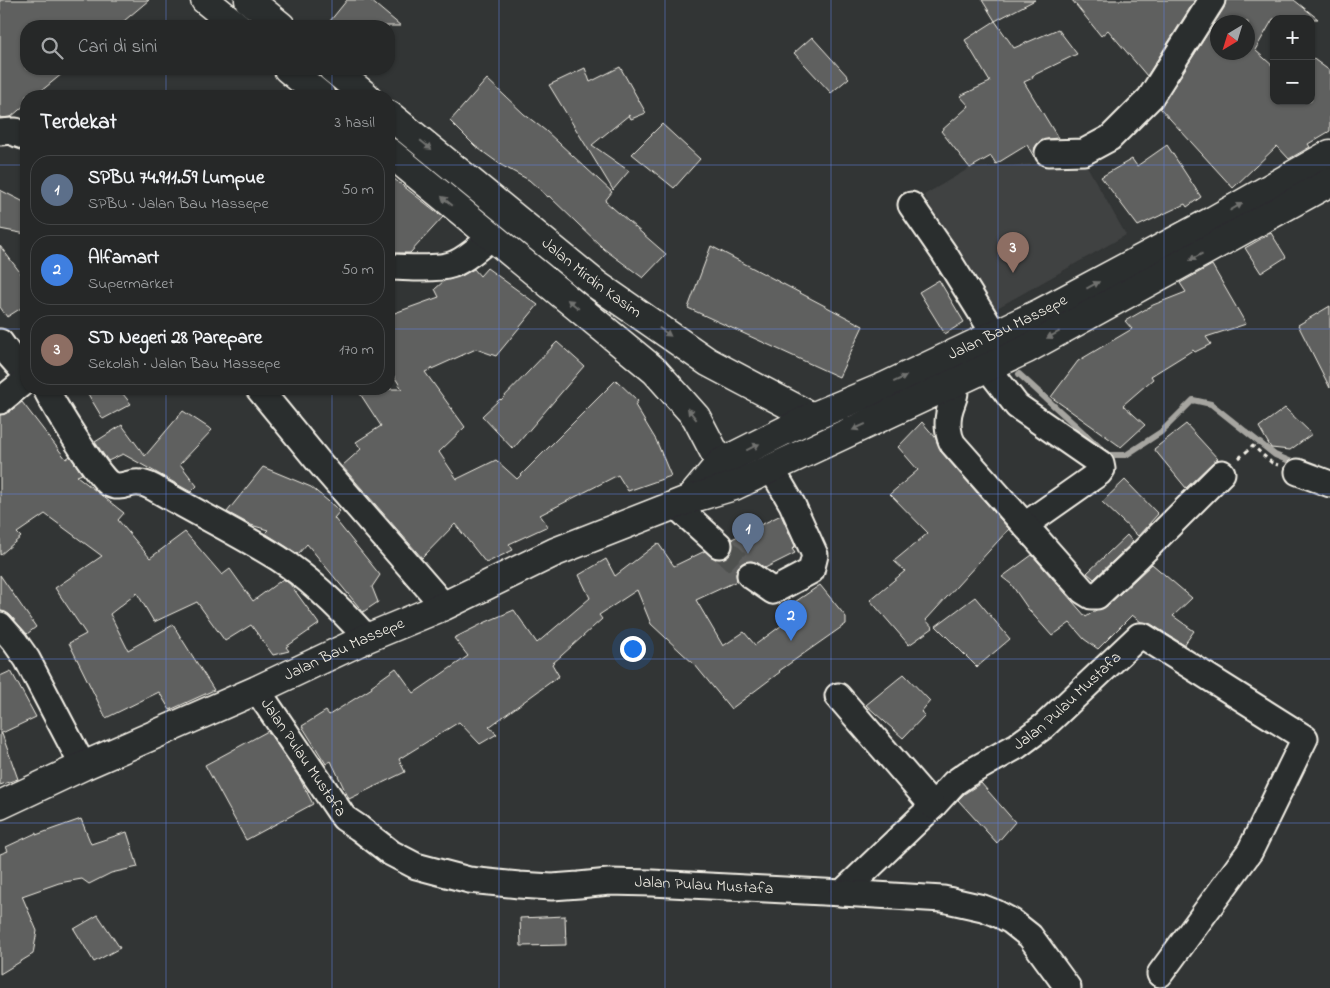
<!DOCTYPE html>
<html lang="id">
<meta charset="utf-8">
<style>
body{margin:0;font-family:"Indie Flower",sans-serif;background:#323434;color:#f1f3f6}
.controls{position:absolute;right:15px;top:15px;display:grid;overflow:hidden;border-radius:10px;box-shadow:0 1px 4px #0004}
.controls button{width:45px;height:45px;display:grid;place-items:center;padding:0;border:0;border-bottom:1px solid #424445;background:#262828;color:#f1f3f6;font:25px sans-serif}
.compass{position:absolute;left:1210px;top:15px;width:45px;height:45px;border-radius:50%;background:#262828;box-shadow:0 1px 4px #0004;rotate:218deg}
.you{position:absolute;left:632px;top:648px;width:18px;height:18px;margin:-12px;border:4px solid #fff;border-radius:50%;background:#1a73e8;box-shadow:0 0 0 8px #1a73e833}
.badge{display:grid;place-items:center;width:32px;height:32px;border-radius:50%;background:#8bbbb9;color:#fff;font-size:16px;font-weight:700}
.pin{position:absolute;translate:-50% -41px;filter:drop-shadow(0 1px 2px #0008)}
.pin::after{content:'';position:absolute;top:26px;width:18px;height:15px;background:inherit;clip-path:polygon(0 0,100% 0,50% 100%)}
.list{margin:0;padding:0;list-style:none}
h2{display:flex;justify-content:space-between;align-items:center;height:65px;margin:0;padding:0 20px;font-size:21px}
h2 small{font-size:16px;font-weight:400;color:#a4a6a8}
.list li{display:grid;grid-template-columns:32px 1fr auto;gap:15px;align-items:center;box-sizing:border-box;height:70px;margin:0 10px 10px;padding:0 10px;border:1px solid #424445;border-radius:20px}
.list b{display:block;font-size:19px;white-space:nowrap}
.list p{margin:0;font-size:16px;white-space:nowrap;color:#a4a6a8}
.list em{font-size:16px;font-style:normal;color:#a4a6a8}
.icon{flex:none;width:28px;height:28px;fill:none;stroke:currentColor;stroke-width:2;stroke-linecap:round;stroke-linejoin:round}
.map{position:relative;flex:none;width:1330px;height:988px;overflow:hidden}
.search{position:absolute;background:#262828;box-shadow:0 1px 4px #0004;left:20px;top:20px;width:375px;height:55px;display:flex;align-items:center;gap:12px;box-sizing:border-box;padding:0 18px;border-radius:20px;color:#a4a6a8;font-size:19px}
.panel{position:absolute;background:#262828;box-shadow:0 1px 4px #0004;left:20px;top:90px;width:375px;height:305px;border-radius:20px}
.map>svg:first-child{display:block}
.built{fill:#404242}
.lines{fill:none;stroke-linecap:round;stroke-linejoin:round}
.stream{stroke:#a6a5a0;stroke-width:6}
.building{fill:#5f605f;stroke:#f4f1e8;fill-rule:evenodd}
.minor-tunnel{stroke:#4f5150;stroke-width:25;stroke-dasharray:25 12;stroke-linecap:butt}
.minor-casing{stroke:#f4f1e8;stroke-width:29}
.highway-casing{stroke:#f4f1e8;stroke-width:31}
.path{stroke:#f4f1e8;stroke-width:3;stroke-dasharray:4 4;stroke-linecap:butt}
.minor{stroke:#2a2d2e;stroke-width:25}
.highway{stroke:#2a2d2e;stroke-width:28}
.oneway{fill:#71726f}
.grid{fill:none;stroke:#5e7fdd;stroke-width:1;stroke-opacity:0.55}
.labels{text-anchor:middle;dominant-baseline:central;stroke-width:4.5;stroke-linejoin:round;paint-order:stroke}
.street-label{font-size:16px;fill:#f4f1e8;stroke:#2a2d2e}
</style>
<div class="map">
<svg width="1330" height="988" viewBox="0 0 1330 988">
<rect width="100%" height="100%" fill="#323535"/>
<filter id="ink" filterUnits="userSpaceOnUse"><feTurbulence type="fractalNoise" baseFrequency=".02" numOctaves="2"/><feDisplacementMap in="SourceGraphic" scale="10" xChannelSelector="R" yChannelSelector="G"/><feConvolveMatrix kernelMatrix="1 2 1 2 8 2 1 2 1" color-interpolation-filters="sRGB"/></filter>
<g filter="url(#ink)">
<path class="built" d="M1084,161L1126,235L990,312L924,195L970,168Z"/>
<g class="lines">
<path class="stream" d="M1019,374L1108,455H1126L1161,432L1193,400L1211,404L1275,455L1299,465"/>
</g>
<path class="building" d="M0,0H149L118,26H26V69H68L35,96H26V104L11,117L0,118Z
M347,0H370L401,26H326Z
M982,0H1035L995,21Z
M1072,0H1195L1147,76L1108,30L1101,36Z
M1226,0H1294L1318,19H1273L1255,50L1274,67V101H1311V57L1330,71V131L1308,144L1310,147L1289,159L1277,146L1233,188L1160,108L1224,8ZM1218,22H1248V52H1218Z
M995,21L1014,48L1058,29L1077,54L1032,76L1033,78L1024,82L1058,138L1048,139L1040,141L1035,147L1034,157L1027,145L996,164L991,156L970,168L941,131L969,106L960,96L990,82L965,40Z
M812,37L849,78L831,93L794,53Z
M620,67L646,113L631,119L629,115L592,145L629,171L613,190L549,85L585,68L590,82Z
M487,79L524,114L546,131L612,192L605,201L666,254L643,278L604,249L549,196L548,197L529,180L501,165L475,146L450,121Z
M662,124L700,159L674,188L632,154Z
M1167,145L1201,197L1187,207L1185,204L1138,226L1101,177L1132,159L1137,166Z
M389,175L443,217L410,253H389Z
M0,190L26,203V234L0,229Z
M1271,233L1286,257L1261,273L1245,248Z
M0,246L26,280V305L7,317L0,307Z
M711,246L863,326L839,377L688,308Z
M1212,265L1246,324L1206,337L1211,344L1195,352L1193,350L1151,376L1153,379L1123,405L1145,425L1121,447L1051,397L1078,361L1132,329L1125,321L1153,305L1186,292L1180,283Z
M487,268L538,305L496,356L476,349L425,372L465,427L439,452L457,479L496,460L517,479L616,380L638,401L635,405L656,440L671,476L628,491L618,475L540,515L548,526L509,544L513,550L486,563L455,524L422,558L342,466L361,449L356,442L381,426L357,389H402L389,368V315L439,297L435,289L444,281L461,276L474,269L480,276Z
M939,280L964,322L945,334L919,292Z
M1330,306V388L1298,325Z
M557,342L584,366L513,449L482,416L500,399L501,400Z
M85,389H119L131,404L103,419Z
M22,402L66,459L70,456L82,474L77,476L124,513L118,520L150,558L185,532L222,575L230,569L253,601L283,579L290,584L319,624L286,647L289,651L273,655L251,625L225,641L197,602L154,622L137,593L110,614L128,650L173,625L214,690L170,710L159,692L106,718L69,643L86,634L55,588L102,556L45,514L17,533L21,537L0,555V415L9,412Z
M1285,408L1312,434L1290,450L1271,448L1259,427Z
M183,411L212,430L180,464L197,486L191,492L123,454L108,461L95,442L122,425L145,456Z
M922,422L935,437L942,453L1009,529L926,620L933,628L909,645L870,600L905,571L894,561L928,533L890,494L918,470L898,447Z
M1186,424L1218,459L1212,463L1186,488L1154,449Z
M263,467L311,487L340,511L334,518L380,575L372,587L378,602L363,612L307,544L298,554L265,533L268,530L251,525L227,512Z
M1125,480L1158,514L1138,536L1102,502Z
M781,515L795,546L792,549L795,553L765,568L758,563L752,561L744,562L738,567L736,574L737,581L696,600L723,646L744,632L755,645L797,614L789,606L820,585L846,617V624L779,671L780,672L731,709L695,665L651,624L637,590L599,615L602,619L552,664L559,676L489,727L497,734L480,744L459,722L399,759L405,772L349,799L331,761L326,764L302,726L326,711L329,715L372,688L371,686L396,668L414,693L468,656L454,638L486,622L514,610L537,643L590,598L579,575L606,559L615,576L658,543L674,566L705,551L715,559H723L729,555L733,549L732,539Z
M1127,535L1133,542L1094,579L1087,573Z
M1032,555L1086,617L1096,610L1107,606L1152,564L1192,598L1173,616L1194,631L1184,645L1151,624L1141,622L1132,615L1098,649L1084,639L1070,623L1052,636L1029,610L1011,584L1002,577Z
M0,575L36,627L27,634L10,615L5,612L0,611Z
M975,597L1010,639L977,667L936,626Z
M11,671L36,717L0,734V676Z
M904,674L930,701L921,712L925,715L903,738L866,705Z
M268,731L300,779L313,804L246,840L205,765Z
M0,734H2L18,779L0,785Z
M981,783L1015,822L997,843L958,800L964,794Z
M81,819L91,844L127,832L138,867L111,873L89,884L82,879L59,883L22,896L37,931L33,954L0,974V854L8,851L6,847L36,833V835Z
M98,915L120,948L94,962L74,929Z
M565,916L566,945L521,946L520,918Z"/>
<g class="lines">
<path class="minor-tunnel" d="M719,545L750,575"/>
<defs>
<g id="minor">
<path d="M0,132L14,131H16L17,134L26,137"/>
<path d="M1048,153L1084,152L1110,138L1150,98L1212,0"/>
<path d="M911,205L944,253L995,335"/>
<path d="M389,267C407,267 440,271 456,263C469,257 480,246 492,237"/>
<path d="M0,342L10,356L26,374"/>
<path d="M987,367L1017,406L1101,464L1102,469L1099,473L1025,525"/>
<path d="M954,383C957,398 952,399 949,413C947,423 948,436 953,444L1083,591L1091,596H1097L1139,556L1222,473"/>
<path d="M46,389C53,404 98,478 110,484C121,490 129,481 140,483C145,483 150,486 154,488C195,512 238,533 278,558C312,580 340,608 367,638"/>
<path d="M259,389L318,461L444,606"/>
<path d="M0,401L26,380"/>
<path d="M1298,472L1330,484"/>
<path d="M675,505L719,545"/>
<path d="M750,575L773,591L811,571L815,555L792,504L771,468"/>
<path d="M0,625L15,642L27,659L83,766"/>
<path id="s1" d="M257,690L344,818L359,828L391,853L416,866L469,880L519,885L552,887L579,885L609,882L652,883L842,893L933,806L954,783L967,774L1017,746L1044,726L1139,636H1143L1305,738L1250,851L1160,974"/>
<path d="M838,696L933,806"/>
<path d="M842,893L943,899L983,908L996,913L1011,921L1030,936L1068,988"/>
</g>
<g id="highway">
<path d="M205,0L237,26"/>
<path d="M249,0L281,26"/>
<path d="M288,69L321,96"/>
<path d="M333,69L366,96"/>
<path id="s2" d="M389,115L597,285L708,362L812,417"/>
<path d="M389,152L655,371L696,417L720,463L729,478"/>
<path id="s3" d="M690,499L720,463L812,417L886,386L1040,313L1214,220L1330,154"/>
<path id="s4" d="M0,805L83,766L257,690L367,638L444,606L555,552L690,499L734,486L1027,349L1330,182"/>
</g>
</defs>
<use href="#minor" class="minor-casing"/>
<use href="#highway" class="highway-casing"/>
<path class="path" d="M1239,458L1253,446L1272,463L1278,465"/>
<use href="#minor" class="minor"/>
<use href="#highway" class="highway"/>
</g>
<defs><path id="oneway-solid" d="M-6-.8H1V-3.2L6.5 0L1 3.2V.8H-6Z" transform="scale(1.25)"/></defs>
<g class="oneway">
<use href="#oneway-solid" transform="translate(426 145) rotate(39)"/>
<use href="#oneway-solid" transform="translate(447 201) rotate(-140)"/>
<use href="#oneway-solid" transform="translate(1236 207) rotate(-30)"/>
<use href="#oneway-solid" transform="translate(1196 257) rotate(151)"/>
<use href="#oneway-solid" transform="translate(1093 285) rotate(-28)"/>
<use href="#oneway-solid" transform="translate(573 304) rotate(-141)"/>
<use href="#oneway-solid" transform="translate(665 332) rotate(35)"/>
<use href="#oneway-solid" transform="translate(1053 335) rotate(152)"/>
<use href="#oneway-solid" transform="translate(900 379) rotate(-25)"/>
<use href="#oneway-solid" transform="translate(692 414) rotate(-128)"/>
<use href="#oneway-solid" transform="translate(859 427) rotate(155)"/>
<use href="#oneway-solid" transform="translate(753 447) rotate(-26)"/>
</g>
</g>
<path class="grid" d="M166,0V26M332,0V26M499,0V988M665,0V988M831,0V988M998,0V988M1164,0V988M166,69V96M332,69V96M0,165H26M389,165H1330M0,329H26M389,329H1330M166,389V988M332,389V988M0,494H1330M0,659H1330M0,823H1330"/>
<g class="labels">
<g class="street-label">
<text stroke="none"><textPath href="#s2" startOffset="260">Jalan Mirdin Kasim</textPath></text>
<text stroke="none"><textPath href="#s3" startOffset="365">Jalan Bau Massepe</textPath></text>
<text stroke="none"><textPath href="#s4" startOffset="378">Jalan Bau Massepe</textPath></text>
<text stroke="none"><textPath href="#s1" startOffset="968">Jalan Pulau Mustafa</textPath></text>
<text stroke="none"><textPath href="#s1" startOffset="82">Jalan Pulau Mustafa</textPath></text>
<text stroke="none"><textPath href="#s1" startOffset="532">Jalan Pulau Mustafa</textPath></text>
</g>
</g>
</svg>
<div class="controls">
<button>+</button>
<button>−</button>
</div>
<svg class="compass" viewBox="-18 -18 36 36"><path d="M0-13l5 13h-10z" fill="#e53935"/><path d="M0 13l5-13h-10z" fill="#a4a6a8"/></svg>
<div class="you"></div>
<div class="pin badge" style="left:748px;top:554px;background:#5c6f8a">1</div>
<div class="pin badge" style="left:791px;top:641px;background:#3f7fe0">2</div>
<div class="pin badge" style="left:1013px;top:273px;background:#8d6e63">3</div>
<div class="search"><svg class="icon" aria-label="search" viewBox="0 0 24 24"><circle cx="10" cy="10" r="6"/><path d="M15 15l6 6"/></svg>Cari di sini</div>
<section class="panel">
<h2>Terdekat<small>3 hasil</small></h2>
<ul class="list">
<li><span class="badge" style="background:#5c6f8a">1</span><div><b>SPBU 74.911.59 Lumpue</b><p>SPBU · Jalan Bau Massepe</p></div><em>50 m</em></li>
<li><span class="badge" style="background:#3f7fe0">2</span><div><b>Alfamart</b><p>Supermarket</p></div><em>50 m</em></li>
<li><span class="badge" style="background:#8d6e63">3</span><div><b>SD Negeri 28 Parepare</b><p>Sekolah · Jalan Bau Massepe</p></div><em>170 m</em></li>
</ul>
</section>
</div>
